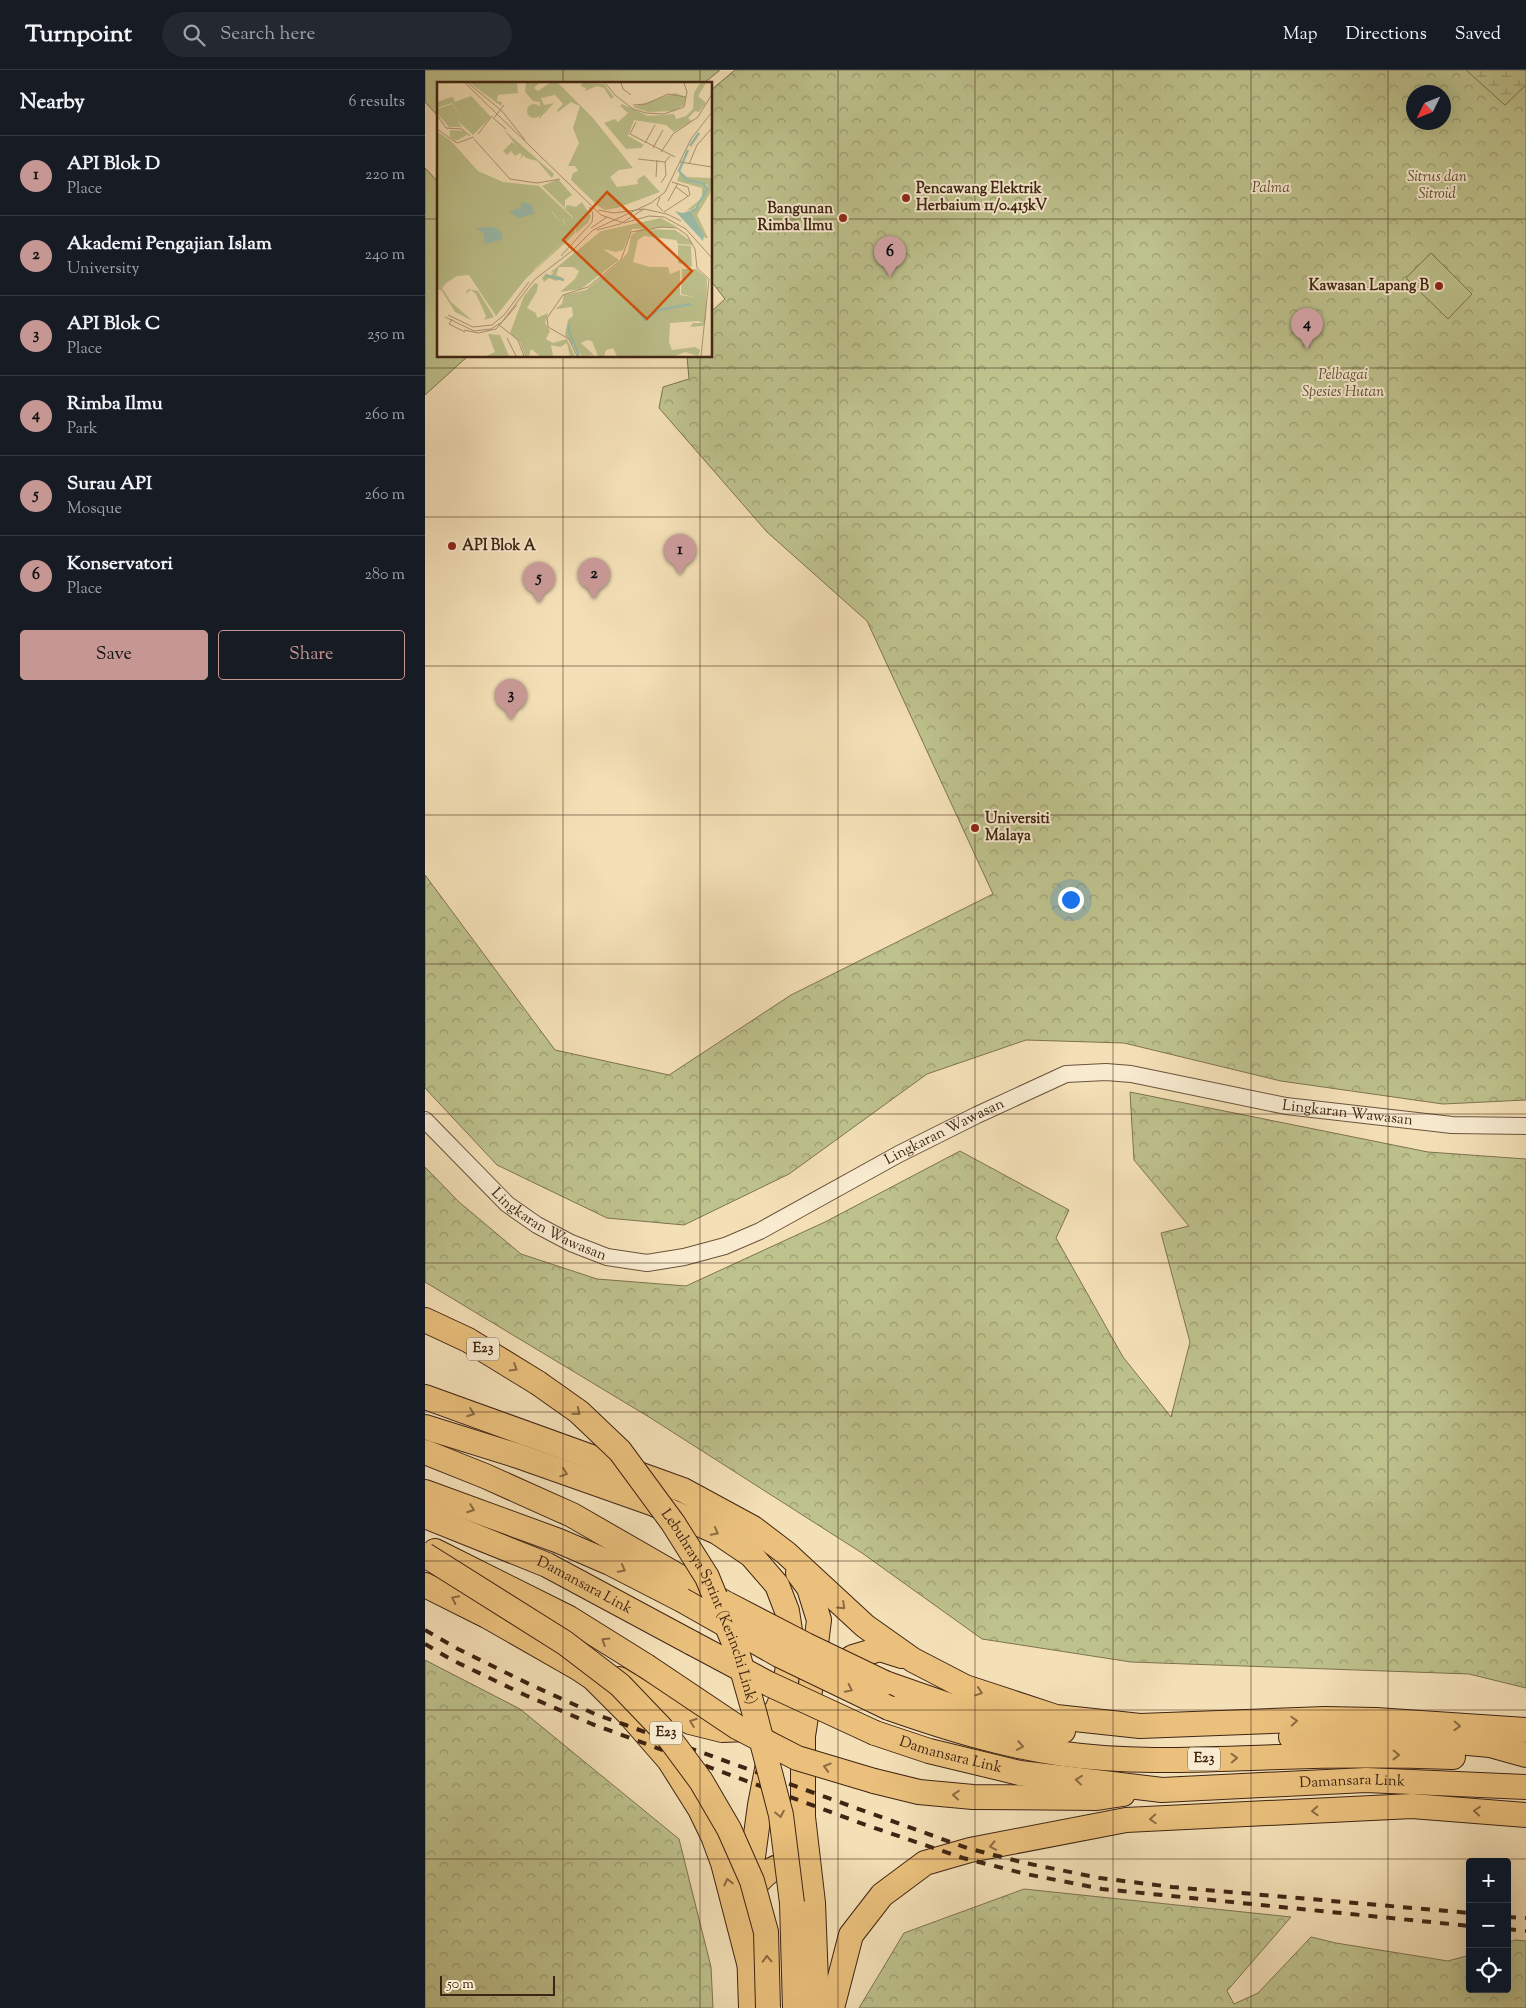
<!DOCTYPE html>
<meta charset="utf-8">
<style>
body{margin:0;font-family:"Sorts Mill Goudy",serif;background:#242831;color:#f1f3f6}
.controls{position:absolute;right:15px;bottom:15px;display:grid;overflow:hidden;border-radius:5px;box-shadow:0 5px 20px #0002}
.controls button{width:45px;height:45px;display:grid;place-items:center;padding:0;border:0;border-bottom:1px solid #363941;background:#171b24;color:#f1f3f6;font:25px sans-serif}
.compass{position:absolute;left:981px;top:15px;width:45px;height:45px;border-radius:50%;background:#171b24;box-shadow:0 5px 20px #0002;rotate:227deg}
.scale{position:absolute;left:15px;bottom:12px;width:115px;box-sizing:border-box;padding-left:5px;border:2px solid #3f2413;border-top:0;font-size:14px;line-height:18px;white-space:nowrap;color:#3f2413;-webkit-text-stroke:4px #f8ebd0;paint-order:stroke}
.you{position:absolute;left:645px;top:829px;width:18px;height:18px;margin:-12px;border:4px solid #fff;border-radius:50%;background:#1a73e8;box-shadow:0 0 0 8px #1a73e833}
.badge{display:grid;place-items:center;width:32px;height:32px;border-radius:50%;background:#c59692;color:#111;font-size:16px;font-weight:700}
.pin{position:absolute;translate:-50% -41px;filter:drop-shadow(0 1px 2px #0008)}
.pin::after{content:'';position:absolute;top:26px;width:18px;height:15px;background:inherit;clip-path:polygon(0 0,100% 0,50% 100%)}
.list{margin:0;padding:0;list-style:none}
h2{display:flex;justify-content:space-between;align-items:center;height:65px;margin:0;padding:0 20px;font-size:21px}
h2 small{font-size:16px;font-weight:400;color:#9ea1a6}
.list li{display:grid;grid-template-columns:32px 1fr auto;gap:15px;align-items:center;box-sizing:border-box;height:80px;padding:0 20px;border-top:1px solid #363941}
.list b{display:block;font-size:19px;white-space:nowrap}
.list p{margin:0;font-size:16px;white-space:nowrap;color:#9ea1a6}
.list em{font-size:16px;font-style:normal;color:#9ea1a6}
.actions{display:flex;gap:10px;padding:15px 20px}
.actions a{flex:1;padding:11px 0;border:1px solid #c59692;border-radius:5px;text-align:center;font-size:18px;color:#c59692}
.actions .main{background:#c59692;color:#111}
.icon{flex:none;width:28px;height:28px;fill:none;stroke:currentColor;stroke-width:2;stroke-linecap:round;stroke-linejoin:round}
.map{position:relative;flex:none;width:1101px;height:1938px;overflow:hidden}
header{display:flex;align-items:center;gap:30px;box-sizing:border-box;height:70px;padding:0 25px;background:#171b24;border-bottom:1px solid #363941}
header strong{font-size:24px}
nav{display:flex;gap:28px;margin-inline-start:auto;font-size:18px}
.search{width:350px;height:45px;background:#242831;display:flex;align-items:center;gap:12px;box-sizing:border-box;padding:0 18px;border-radius:28px;color:#9ea1a6;font-size:19px}
main{display:flex}
aside{flex:1;background:#171b24}
.map>svg:first-child{display:block}
.forest{fill:url(#forest-crowns);stroke:#7e7350;fill-rule:evenodd}
.wetland{fill:url(#wetland-marsh);stroke:#7e7350}
.garden{fill:#bec28d;stroke:#7e7350}
.lines{fill:none;stroke-linecap:round;stroke-linejoin:round}
.tertiary-casing{stroke:#6c533c;stroke-width:18}
.motorway-casing{stroke:#3f2413;stroke-width:26}
.tertiary{stroke:#f8ebd0;stroke-width:16}
.motorway{stroke:#eac07c;stroke-width:24}
.rail{stroke:#3f2413;stroke-width:4;stroke-dasharray:9 9;stroke-linecap:butt}
.motorway-bridge-casing{stroke:#3f2413;stroke-width:26;stroke-linecap:butt}
.motorway-bridge{stroke:#eac07c;stroke-width:24}
.oneway{stroke:#8c6a42}
.grid{fill:none;stroke:#3f2413;stroke-width:1;stroke-opacity:0.55}
.poi-dot{fill:#8f2418;stroke:#f8ebd0;stroke-width:2}
.labels{text-anchor:middle;dominant-baseline:central;stroke-width:4;stroke-linejoin:round;paint-order:stroke}
.shield{fill:#f8ebd0;stroke:#76604c;stroke-width:1}
.shield-label{font-size:14px;font-weight:bold;fill:#3f2413}
.park-label{font-size:15px;font-style:italic;fill:#5f4c32;stroke:#f8ebd0}
.poi-label{font-size:15px;font-weight:bold;fill:#3f2413;stroke:#f8ebd0;text-anchor:start}
.street-label{font-size:15px;fill:#3f2413;stroke:#f8ebd0}
.inset-river{fill:none;stroke:#9cbdac;stroke-width:2.5}
.inset-road{fill:none;stroke:#ac9575;stroke-width:1}
.view{fill:#d7540d;fill-opacity:0.15;stroke:#d7540d;stroke-width:2.5}
.inset-edge{fill:none;stroke:#3f2413;stroke-width:2.5}
</style>
<header>
<strong>Turnpoint</strong>
<div class="search"><svg class="icon" aria-label="search" viewBox="0 0 24 24"><circle cx="10" cy="10" r="6"/><path d="M15 15l6 6"/></svg>Search here</div>
<nav><a>Map</a><a>Directions</a><a>Saved</a></nav>
</header>
<main>
<aside>
<h2>Nearby<small>6 results</small></h2>
<ul class="list">
<li><span class="badge">1</span><div><b>API Blok D</b><p>Place</p></div><em>220 m</em></li>
<li><span class="badge">2</span><div><b>Akademi Pengajian Islam</b><p>University</p></div><em>240 m</em></li>
<li><span class="badge">3</span><div><b>API Blok C</b><p>Place</p></div><em>250 m</em></li>
<li><span class="badge">4</span><div><b>Rimba Ilmu</b><p>Park</p></div><em>260 m</em></li>
<li><span class="badge">5</span><div><b>Surau API</b><p>Mosque</p></div><em>260 m</em></li>
<li><span class="badge">6</span><div><b>Konservatori</b><p>Place</p></div><em>280 m</em></li>
</ul>
<div class="actions"><a class="main">Save</a><a>Share</a></div>
</aside>
<div class="map">
<svg width="1101" height="1938" viewBox="0 0 1101 1938">
<defs>
<pattern id="forest-crowns" width="20" height="18" patternUnits="userSpaceOnUse" patternTransform="scale(1.25)"><rect width="20" height="18" fill="#bec28d"/><path d="M2 6a3 3 0 1 1 6 0M12 15a3 3 0 1 1 6 0" fill="none" stroke="#9c9d72"/></pattern>
<pattern id="wetland-marsh" width="20" height="14" patternUnits="userSpaceOnUse" patternTransform="scale(1.25)"><rect width="20" height="14" fill="#bec28d"/><path d="M1 5h8M5 5V1M11 12h8M15 12V8" fill="none" stroke="#9c9d72"/></pattern>
</defs>
<rect width="100%" height="100%" fill="#f4e0b7"/>
<filter id="stains"><feTurbulence type="fractalNoise" baseFrequency=".004" numOctaves="4"/><feColorMatrix values="0 0 0 0 .2 0 0 0 0 .09 0 0 0 0 .02 0 0 0 .5 -.17"/></filter>
<radialGradient id="worn" r=".72"><stop offset=".6" stop-color="#630" stop-opacity="0"/><stop offset="1" stop-color="#630" stop-opacity=".3"/></radialGradient>
<path class="forest" d="M310,0H1101V1030L1018,1034L856,1011L699,973L601,970L502,1004L364,1104L259,1155L182,1148L72,1095L0,1018V805L130,980L244,1005L366,925L568,824L442,551L342,462L234,338L238,317L264,309L262,286H286V242L300,229L286,211V20ZM988,22H1018V52H988Z
M705,1022L1003,1082L1101,1089V1618L1044,1604L706,1592L557,1569L437,1483L224,1347L0,1212V1097L34,1132L96,1184L172,1209L261,1216L400,1152L535,1081L644,1140L631,1168L698,1287L746,1347L765,1272L736,1163L764,1156L709,1090Z
M0,1590L95,1639L254,1769L286,1897L288,1938H0Z
M599,1819L866,1847L802,1921L809,1934L833,1923L886,1867L911,1873L1023,1891L1045,1885V1919H1082V1873L1090,1870L1101,1871V1938H434L479,1863Z"/>
<path class="wetland" d="M1041,0H1101V15L1080,35Z"/>
<path class="garden" d="M0,0H295L278,14H14V47L0,32Z
M0,98L14,113V286H43L0,325Z
M1006,183L1047,224L1023,249L981,208Z"/>
<g class="lines">
<defs>
<g id="tertiary">
<path id="s1" d="M0,1050L82,1134L112,1155L146,1173L182,1187L222,1193L259,1187L300,1176L335,1161L474,1084L552,1045L641,1004L681,1002L706,1004L861,1036L1027,1055L1101,1056"/>
</g>
<g id="motorway">
<path d="M0,1250L43,1270L113,1313"/>
<path d="M0,1327L258,1420L328,1458L361,1483L440,1556L488,1590L540,1617L631,1647L715,1656L900,1649L951,1650L1101,1660"/>
<path d="M0,1357L93,1386L229,1434L292,1462L326,1485L352,1515L362,1541L366,1567L360,1621L351,1642L324,1659L297,1660L265,1652L194,1609"/>
<path d="M0,1382L60,1406L147,1445L300,1533"/>
<path d="M0,1422L134,1471L185,1493L257,1530"/>
<path id="s2" d="M0,1446L122,1495L267,1573"/>
<path d="M10,1481L144,1548L221,1596"/>
<path d="M373,1503L384,1518L394,1550L386,1614L378,1666V1747L388,1833L392,1938"/>
<path d="M0,1515L62,1546L153,1598L168,1608L203,1643L244,1690L275,1739L288,1766L298,1793L324,1893"/>
<path d="M403,1603L428,1587L455,1579L477,1586"/>
<path d="M460,1613L543,1642L604,1656L638,1661"/>
<path d="M464,1638C521,1658 579,1676 639,1684C711,1694 782,1689 854,1687C912,1685 970,1685 1028,1687"/>
<path id="s3" d="M450,1663L504,1681L595,1703L737,1720L941,1710L1101,1717"/>
<path d="M866,1667H978L1065,1675L1101,1685"/>
<path d="M449,1711L494,1722L548,1727L672,1728L698,1724"/>
<path d="M324,1816L335,1735L345,1684L378,1631"/>
<path d="M323,1824C338,1805 356,1782 379,1808"/>
<path d="M367,1833L370,1938"/>
<path d="M324,1877L326,1938"/>
<path d="M407,1938L426,1865L457,1825L500,1793L545,1780L701,1750L987,1736L1101,1745"/>
</g>
</defs>
<use href="#tertiary" class="tertiary-casing"/>
<use href="#motorway" class="motorway-casing"/>
<use href="#tertiary" class="tertiary"/>
<use href="#motorway" class="motorway"/>
<path class="rail" d="M0,1560L33,1579L104,1614L170,1644L542,1778L600,1793L675,1808L747,1817L1045,1843
M0,1574L27,1590L100,1625L167,1654L441,1755L538,1788L601,1804L677,1819L1045,1856
M1082,1847L1101,1848
M1082,1859L1101,1861"/>
<defs>
<g id="motorway-bridge">
<path id="s4" d="M113,1313L154,1342L195,1381L248,1453L282,1507L311,1578L330,1645L356,1745L367,1833"/>
<path d="M0,1485L140,1573L195,1615L239,1661L276,1711L304,1759L327,1811L341,1862L343,1938"/>
<path d="M257,1530L354,1585L464,1638"/>
<path d="M302,1534L381,1575L460,1613"/>
<path d="M267,1573L344,1614L450,1663"/>
<path d="M221,1596L312,1657L372,1688L449,1711"/>
</g>
</defs>
<use href="#motorway-bridge" class="motorway-bridge-casing"/>
<use href="#motorway-bridge" class="motorway-bridge"/>
</g>
<defs><path id="oneway-chevron" d="M-2-3.5L2.5 0L-2 3.5" fill="none" stroke-width="1.6" stroke-linecap="round" stroke-linejoin="round" transform="scale(1.25)"/></defs>
<g class="oneway">
<use href="#oneway-chevron" transform="translate(89 1298) rotate(31)"/>
<use href="#oneway-chevron" transform="translate(152 1342) rotate(39)"/>
<use href="#oneway-chevron" transform="translate(46 1343) rotate(20)"/>
<use href="#oneway-chevron" transform="translate(139 1403) rotate(19)"/>
<use href="#oneway-chevron" transform="translate(46 1439) rotate(20)"/>
<use href="#oneway-chevron" transform="translate(290 1462) rotate(28)"/>
<use href="#oneway-chevron" transform="translate(197 1499) rotate(28)"/>
<use href="#oneway-chevron" transform="translate(30 1529) rotate(-154)"/>
<use href="#oneway-chevron" transform="translate(417 1536) rotate(43)"/>
<use href="#oneway-chevron" transform="translate(180 1571) rotate(-148)"/>
<use href="#oneway-chevron" transform="translate(424 1619) rotate(26)"/>
<use href="#oneway-chevron" transform="translate(554 1622) rotate(18)"/>
<use href="#oneway-chevron" transform="translate(869 1651) rotate(-3)"/>
<use href="#oneway-chevron" transform="translate(268 1652) rotate(-160)"/>
<use href="#oneway-chevron" transform="translate(1032 1656) rotate(3)"/>
<use href="#oneway-chevron" transform="translate(595 1676) rotate(10)"/>
<use href="#oneway-chevron" transform="translate(971 1685) rotate(1)"/>
<use href="#oneway-chevron" transform="translate(809 1688) rotate(-2)"/>
<use href="#oneway-chevron" transform="translate(402 1697) rotate(-163)"/>
<use href="#oneway-chevron" transform="translate(654 1710) rotate(-174)"/>
<use href="#oneway-chevron" transform="translate(531 1725) rotate(-175)"/>
<use href="#oneway-chevron" transform="translate(890 1741) rotate(177)"/>
<use href="#oneway-chevron" transform="translate(1052 1741) rotate(-175)"/>
<use href="#oneway-chevron" transform="translate(355 1744) rotate(79)"/>
<use href="#oneway-chevron" transform="translate(728 1749) rotate(177)"/>
<use href="#oneway-chevron" transform="translate(568 1776) rotate(169)"/>
<use href="#oneway-chevron" transform="translate(303 1812) rotate(-104)"/>
<use href="#oneway-chevron" transform="translate(342 1889) rotate(-92)"/>
</g>
<path class="grid" d="M138,0V14M275,0V14M413,0V1938M550,0V1938M688,0V1938M826,0V1938M963,0V1938M0,149H14M286,149H1101M138,286V1938M275,286V1938M0,298H1101M0,447H1101M0,596H1101M0,745H1101M0,894H1101M0,1044H1101M0,1193H1101M0,1342H1101M0,1491H1101M0,1640H1101M0,1789H1101"/>
<g class="poi-dot">
<circle cx="481" cy="128" r="5"/>
<circle cx="418" cy="148" r="5"/>
<circle cx="1014" cy="216" r="5"/>
<circle cx="27" cy="476" r="5"/>
<circle cx="550" cy="758" r="5"/>
</g>
<g class="labels">
<g class="shield">
<rect x="42" y="1267.5" width="32" height="23" rx="4"/>
<rect x="225" y="1651.5" width="32" height="23" rx="4"/>
<rect x="763" y="1677.5" width="32" height="23" rx="4"/>
</g>
<g class="shield-label">
<text x="58" y="1279">E23</text>
<text x="241" y="1663">E23</text>
<text x="779" y="1689">E23</text>
</g>
<g class="park-label">
<text x="1012" y="107">Sitrus dan<tspan x="1012" dy="17">Sitroid</tspan></text>
<text x="846" y="118">Palma</text>
<text x="918" y="305">Pelbagai<tspan x="918" dy="17">Spesies Hutan</tspan></text>
</g>
<g class="poi-label">
<text x="491" y="119">Pencawang Elektrik<tspan x="491" dy="17">Herbaium 11/0.415kV</tspan></text>
<text x="408" y="139" text-anchor="end">Bangunan<tspan x="408" dy="17">Rimba Ilmu</tspan></text>
<text x="1004" y="216" text-anchor="end">Kawasan Lapang B</text>
<text x="37" y="476">API Blok A</text>
<text x="560" y="749">Universiti<tspan x="560" dy="17">Malaya</tspan></text>
</g>
<g class="street-label">
<text stroke="none"><textPath href="#s1" startOffset="1019">Lingkaran Wawasan</textPath></text>
<text stroke="none"><textPath href="#s1" startOffset="599">Lingkaran Wawasan</textPath></text>
<text stroke="none"><textPath href="#s1" startOffset="164">Lingkaran Wawasan</textPath></text>
<text stroke="none"><textPath href="#s2" startOffset="174">Damansara Link</textPath></text>
<text stroke="none"><textPath href="#s4" startOffset="288">Lebuhraya Sprint (Kerinchi Link)</textPath></text>
<text stroke="none"><textPath href="#s3" startOffset="79">Damansara Link</textPath></text>
<text stroke="none"><textPath href="#s3" startOffset="484">Damansara Link</textPath></text>
</g>
</g>
<g transform="translate(12 12)">
<rect width="275" height="275" fill="#f4e0b7"/>
<path d="M0,49L14,59L41,89L66,100L102,104L136,136L135,139L130,137L132,141L128,144L127,137L114,129L125,142L122,145L127,160L94,190L59,234L32,193L20,194L0,207Z" fill="#bec28d"/>
<path d="M33,1H80L81,11L61,13L60,19L65,20L64,24ZM89,1H102L97,6L101,9L113,1H121L156,36L196,86L182,88L173,95L180,105L201,102L200,98L207,93L223,110L180,126L168,128L161,124L134,98L136,91L141,89L138,84H131L142,61L136,46L143,24L134,20L121,30L120,28L126,22L115,9L118,13L104,16L107,23L117,21L102,37L103,20L96,19L88,10ZM146,1L167,2L177,15L174,17L167,6L160,4L148,9L149,6L143,4ZM263,1H269L261,14L269,21L262,30L258,29L251,36L255,39L237,50L229,43L197,38L191,54L207,63L204,66L189,67L167,41L178,37L181,40L191,31L183,24L185,22L211,34L237,32L239,37L249,34L256,27L257,11ZM238,11L249,15L247,23L237,29L211,30L196,25ZM15,22L24,34L20,38L25,45H12L0,31V27ZM66,47L117,92L115,96L100,79L89,76ZM243,91L249,99L269,104L268,111L263,120L256,127L249,129L265,116V106L240,99ZM245,91L250,95L275,96V108L260,133L271,156H268L252,131L263,124L271,103L250,97ZM108,108L128,127L130,123L139,125L145,120L154,134L151,141L139,151L138,145V151L129,160L86,199L84,196L87,190L97,188L127,160L109,144L90,143L73,148L56,138H37L15,160L0,151V147L19,152L21,149L10,144L11,137L20,141L39,127L37,135L67,138L77,144L94,139L111,140L98,134L100,126L122,145L125,142L115,129L126,136L127,142L130,144L129,138H136V135ZM224,136L240,145L195,147L186,168L179,170L166,167L182,178L144,207L123,210L138,197L142,189L136,185H122L119,193L126,196L119,199L112,196L107,200L105,196L108,193L118,195L114,193L117,190L113,191L164,149ZM204,147L238,148L254,159L255,163L241,162L239,158L207,154L201,158L196,180L213,185H231L233,192L243,188V213L257,215L269,238L266,244L253,245L256,241H266L261,239L233,241L232,260L235,268L258,265L263,268L261,274L248,270L238,274H180L176,266L169,268L167,274H161L155,259L150,258L144,261L157,273L145,274L128,253L131,238L136,234L135,225L118,227L125,222L127,213L149,208L184,179L191,170L194,153ZM10,201L5,206L14,220L36,239L18,230L5,209L0,207ZM98,201L101,202L100,209L90,226L99,231L100,236L111,231L108,241L113,249L109,257L116,261L130,257L138,274H133L130,261L123,265L114,263L116,274H103L94,267L92,274H88L83,260L73,251L87,214ZM31,207L41,209L57,235L47,238L49,234L39,212L34,208L28,212ZM51,252L63,253L72,274H49L58,270Z" fill="#bec28d"/>
<path d="M242,223V229L231,234L210,236L218,229Z" fill="#bec28d"/>
<path d="M121,97L135,113L128,118V126L105,104Z" fill="#bec28d"/>
<path d="M34,14L54,35L36,53L20,38L24,34L15,21L0,26V20L11,16L16,15L18,20ZM90 29a7 7 0 1 1 14 0a7 7 0 1 1-14 0ZM13,48L27,49L30,53L19,59L13,55ZM75,60L88,72L82,78L85,73L83,71L78,74L74,69L70,73L66,69ZM241,163L254,164L255,185L241,181ZM245,187H259L270,196L269,238H257V215L244,212Z" fill="#bec28d"/>
<path d="M84,119L95,123L97,132L82,136L72,130L84,125ZM238,129L245,131L253,129L267,153L266,159ZM58,145L66,152L65,158L47,162V152L39,146Z" fill="#9cbdac"/>
<path class="inset-river" d="M253,64L262,51M251,131L259,127L270,107L267,102L250,98L242,89L251,68M108,193L127,198M199,226L208,238L222,228L254,222M132,242V250L142,274"/>
<path class="inset-road" d="M28,1L164,133L187,141L212,134L227,135L249,147M31,1L65,29L88,58M168,1L178,13L196,27L209,31L227,32L247,25L250,10L247,1M184,1L186,7L194,13M196,23L209,22L231,12L249,15M0,33L9,46L25,47L33,54M56,36L69,47M56,37L67,23M199,40L193,52L238,75M0,47L20,61L37,55M41,52L55,34M37,57L73,97L100,101L123,97M208,61L218,43M216,66L226,48M224,70L236,52L261,35L275,12M201,77L228,80L233,74M243,80L275,85M252,82L260,63L275,46M219,95L220,78M224,101L229,93L228,80M239,105L251,114M223,115L220,123L226,129M231,119L241,101M161,128L177,131L207,127L230,132L244,139M227,130L253,113L251,105L235,100M154,146L170,135M248,146L275,176M160,148L183,142L207,127M124,174L155,140L156,131L152,125M11,233L36,245L55,243L67,233L92,200M8,235L37,249L54,247L65,240L97,198L136,168L156,148L214,121L228,110L254,57L275,30M15,237L12,242L28,250M61,242L81,258L87,274M27,248L41,251L59,247L80,223M70,256L79,274M140,274L132,257L111,245L110,236L126,213L151,205L184,178L194,150L225,145L240,146L250,153L258,167L260,186L272,197L264,274"/>
<path class="view" d="M170,110L255,189L210,237L126,158Z"/>
<rect width="275" height="275" class="inset-edge"/>
</g>
<rect width="100%" height="100%" filter="url(#stains)"/>
<rect width="100%" height="100%" fill="url(#worn)"/>
</svg>
<div class="controls">
<button>+</button>
<button>−</button>
<button><svg class="icon" aria-label="locate" viewBox="0 0 24 24"><circle cx="12" cy="12" r="6"/><path d="M12 2v4M12 18v4M2 12h4M18 12h4"/></svg></button>
</div>
<svg class="compass" viewBox="-18 -18 36 36"><path d="M0-13l5 13h-10z" fill="#e53935"/><path d="M0 13l5-13h-10z" fill="#9ea1a6"/></svg>
<div class="scale">50 m</div>
<div class="you"></div>
<div class="pin badge" style="left:255px;top:505px">1</div>
<div class="pin badge" style="left:169px;top:529px">2</div>
<div class="pin badge" style="left:86px;top:650px">3</div>
<div class="pin badge" style="left:882px;top:279px">4</div>
<div class="pin badge" style="left:114px;top:533px">5</div>
<div class="pin badge" style="left:465px;top:207px">6</div>
</div>
</main>
